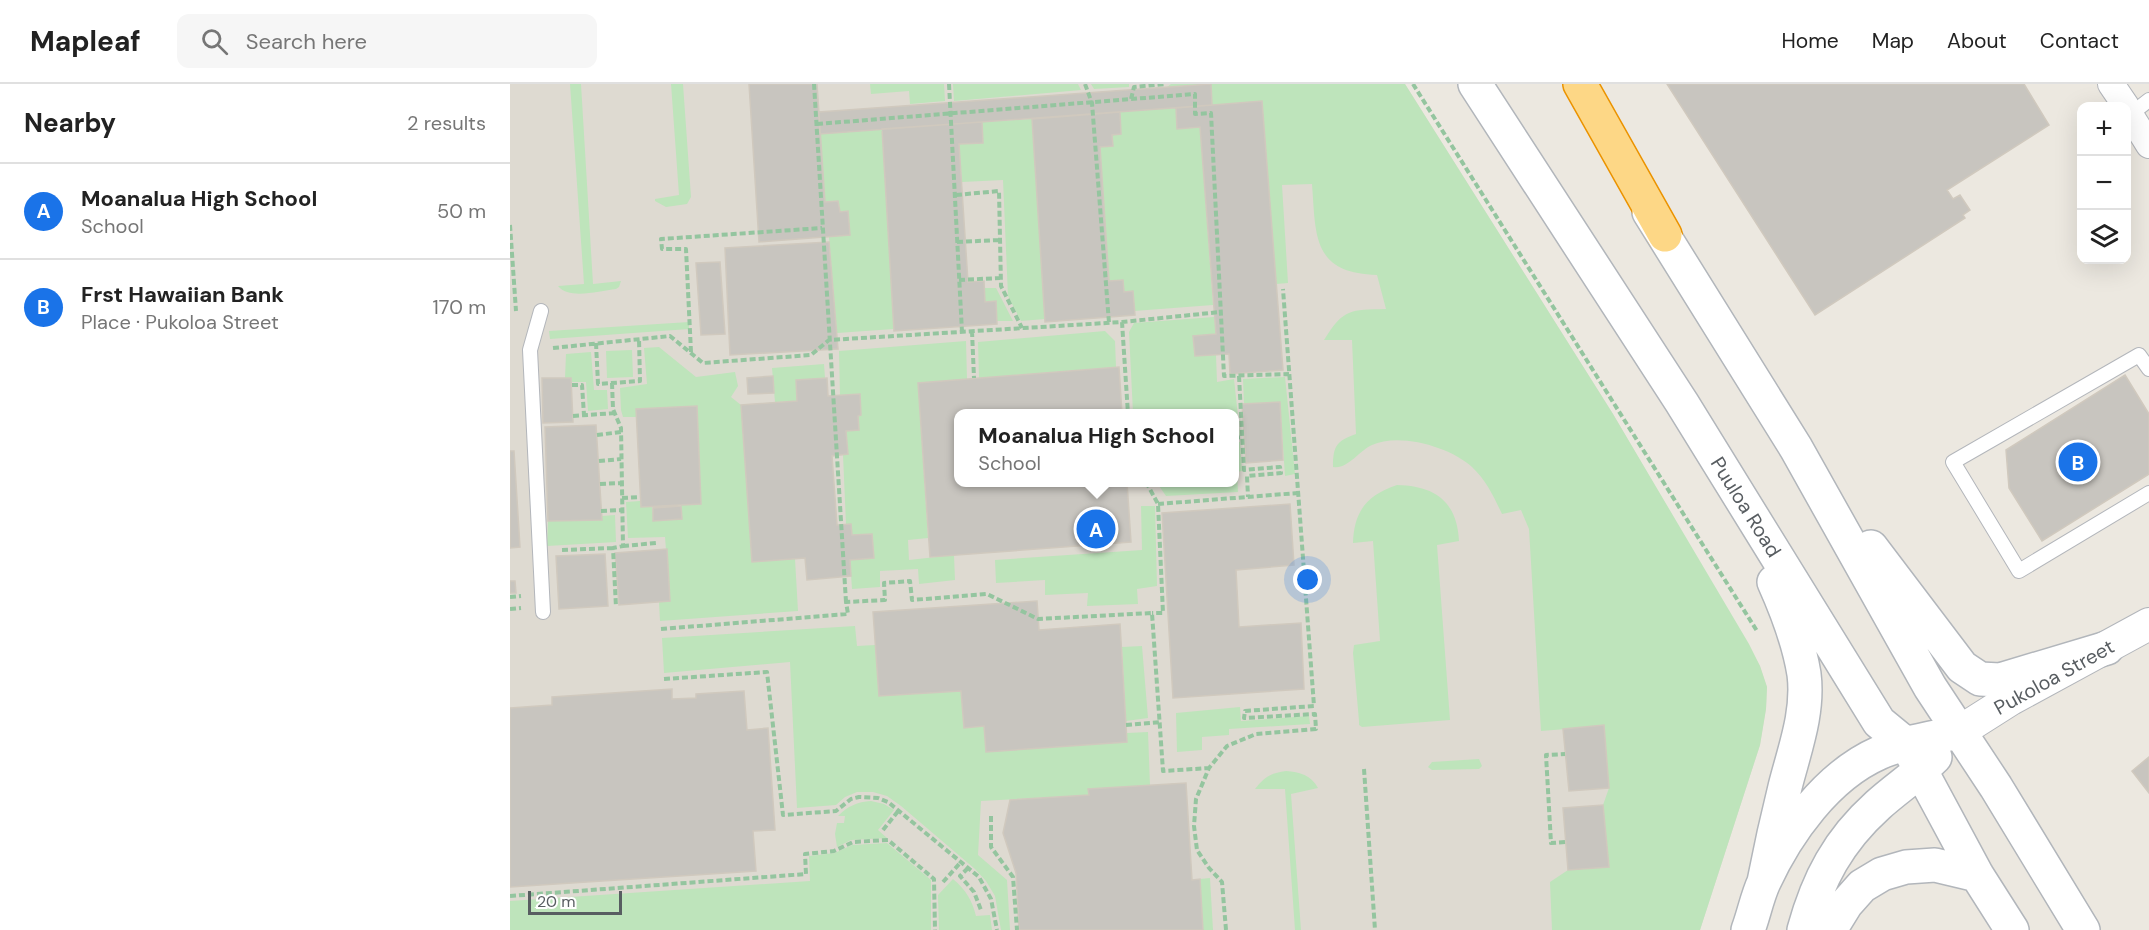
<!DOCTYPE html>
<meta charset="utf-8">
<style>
body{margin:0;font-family:"DM Sans",sans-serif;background:#f6f6f6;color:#222}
.controls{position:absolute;right:18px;top:18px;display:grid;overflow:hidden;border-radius:12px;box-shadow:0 6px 24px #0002}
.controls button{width:54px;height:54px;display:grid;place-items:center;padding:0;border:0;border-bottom:2px solid #e0e0e0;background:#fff;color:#222;font:30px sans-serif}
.scale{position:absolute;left:18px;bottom:15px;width:94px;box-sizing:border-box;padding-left:6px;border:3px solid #585d61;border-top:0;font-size:16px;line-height:21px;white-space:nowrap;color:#585d61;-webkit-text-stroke:4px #fff;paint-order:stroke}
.you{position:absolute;left:798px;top:496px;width:21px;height:21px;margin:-15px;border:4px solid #fff;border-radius:50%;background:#1a73e8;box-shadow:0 0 0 9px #1a73e833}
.badge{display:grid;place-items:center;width:39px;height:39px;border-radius:50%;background:#1a73e8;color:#fff;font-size:20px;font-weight:700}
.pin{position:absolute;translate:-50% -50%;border:3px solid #fff;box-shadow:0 2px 6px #0006}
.popup{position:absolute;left:444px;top:325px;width:285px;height:78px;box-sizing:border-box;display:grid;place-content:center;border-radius:12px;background:#fff;filter:drop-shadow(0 2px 4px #0005);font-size:20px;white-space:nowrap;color:#767676}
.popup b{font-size:22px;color:#222}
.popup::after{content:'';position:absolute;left:50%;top:100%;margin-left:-12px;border:12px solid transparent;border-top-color:#fff}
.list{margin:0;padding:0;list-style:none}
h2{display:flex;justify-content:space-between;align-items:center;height:78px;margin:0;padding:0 24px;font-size:26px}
h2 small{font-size:20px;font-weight:400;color:#767676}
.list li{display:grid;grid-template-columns:39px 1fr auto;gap:18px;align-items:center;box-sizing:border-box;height:96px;padding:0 24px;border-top:2px solid #e0e0e0}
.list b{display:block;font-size:22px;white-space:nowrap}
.list p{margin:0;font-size:20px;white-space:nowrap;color:#767676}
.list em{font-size:20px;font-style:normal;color:#767676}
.icon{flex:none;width:33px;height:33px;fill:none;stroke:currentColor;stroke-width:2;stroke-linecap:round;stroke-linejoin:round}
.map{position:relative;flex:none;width:1639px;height:846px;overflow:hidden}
header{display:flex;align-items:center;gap:36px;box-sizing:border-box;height:84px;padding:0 30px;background:#fff;border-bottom:2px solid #e0e0e0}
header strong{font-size:28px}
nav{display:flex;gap:33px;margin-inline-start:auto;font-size:21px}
.search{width:420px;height:54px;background:#f6f6f6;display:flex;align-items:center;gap:15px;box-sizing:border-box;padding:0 21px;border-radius:12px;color:#767676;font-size:22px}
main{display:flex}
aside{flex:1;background:#fff}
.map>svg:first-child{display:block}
.education{fill:#dedad1;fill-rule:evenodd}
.green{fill:#bee4bb}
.building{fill:#c8c5bf;stroke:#d0c9be;stroke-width:1.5}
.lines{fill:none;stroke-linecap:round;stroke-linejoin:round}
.service-casing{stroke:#b3b6bb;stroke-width:16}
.minor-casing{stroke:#b3b6bb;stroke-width:28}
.tertiary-casing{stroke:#b3b6bb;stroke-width:34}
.secondary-casing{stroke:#b2b6bb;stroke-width:36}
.motorway-casing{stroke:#eb9300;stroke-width:36}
.path{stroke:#94c59f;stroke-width:4;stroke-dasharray:6 3;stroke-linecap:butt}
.service{stroke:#fff;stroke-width:14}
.minor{stroke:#fff;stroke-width:26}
.tertiary{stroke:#fff;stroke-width:32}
.secondary{stroke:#fff;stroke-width:33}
.motorway{stroke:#fdd786;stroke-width:33}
.labels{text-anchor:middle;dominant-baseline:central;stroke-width:4.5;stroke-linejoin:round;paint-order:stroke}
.street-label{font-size:20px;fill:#585d61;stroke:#fff}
</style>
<header>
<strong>Mapleaf</strong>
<div class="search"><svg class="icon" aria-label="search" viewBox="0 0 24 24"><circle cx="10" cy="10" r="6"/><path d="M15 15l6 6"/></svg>Search here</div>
<nav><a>Home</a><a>Map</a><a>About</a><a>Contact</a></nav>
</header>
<main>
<aside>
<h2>Nearby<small>2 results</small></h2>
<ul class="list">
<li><span class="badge">A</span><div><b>Moanalua High School</b><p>School</p></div><em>50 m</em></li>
<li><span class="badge">B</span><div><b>Frst Hawaiian Bank</b><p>Place · Pukoloa Street</p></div><em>170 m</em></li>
</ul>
</aside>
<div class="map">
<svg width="1639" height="846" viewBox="0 0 1639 846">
<rect width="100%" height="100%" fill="#ece8e0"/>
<path class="education" d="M0,0H895L1103,330L1250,582L1257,603L1256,625L1250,661L1190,846H0ZM448,330H724V398H448Z"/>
<path class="green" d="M60,0H71L83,200L111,197L109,203L106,205C89,207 59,216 48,202L74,200Z
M161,0H173L181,113L177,120L156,123L145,117V115L169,111Z
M360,0H434L435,17L400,20L399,7L361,10Z
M443,0H568L571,6L444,17Z
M581,0H619V3L584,5Z
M661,0H895L1103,330L1239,560L1250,582L1257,603L1256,625L1250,661L1190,846H1042L1040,798L1058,786L1098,783L1093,721L1099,704L1094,642L1031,647L1019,445L1011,426L992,430C984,413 976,396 962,383C941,363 889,348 862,361C850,366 837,386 823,383C823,361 827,357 846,350L842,256H814C834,224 840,226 876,225L867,191C802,189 806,152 802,100L772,101L778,199L766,200L752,17L702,21L700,0L657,3Z
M666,24L668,45L690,43L703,221L624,227L623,207L614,208L599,197L590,63L603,62L602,51L611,50L610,28Z
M522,35L535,235L511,237L498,212L493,96L452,98L449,60L473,59L472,38Z
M372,45L384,245L327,249L319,153L340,151L338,127L330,128L328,117L315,118L310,50Z
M474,204H486L503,237H487L486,217L475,218Z
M704,233L706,250L683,252L685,272L706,271L707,298L724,295L730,351H724V330L623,329L619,248L624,239Z
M179,238V245L40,255L39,247Z
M595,247L605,257L606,283L469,294L468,258Z
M456,257L457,295L408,299L418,454L398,456L399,476L444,471L445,496L409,500L408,485L370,487V503L342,505L340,476L364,474L362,450L342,451L341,440H336L333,371L338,370L336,347L349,346L348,332L351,331L350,310L330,312L329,267Z
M149,263L186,293L225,288L228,302L221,313L231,321L242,478L285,475L288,527L150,537L149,518L160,517L155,453L118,454L116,418L130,417L131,423H142L144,437L172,435L171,421L191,420L187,323L127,325L126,333H113L111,326L110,304L137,300L134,264Z
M122,266L123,293L97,294L96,267Z
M81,268L84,306H97L98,325L78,327L76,298H62L61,294H55L56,270Z
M314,280L315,294L286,296L287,317L265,318L262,284Z
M775,293L785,390L775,392L770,318L734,320L733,295Z
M724,358H730L732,387L727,388L728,408L656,412L647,399H654L655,401L724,398Z
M887,401C925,402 947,417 949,457L927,461L940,636L852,643L849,641V637L843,569L844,561L870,557L863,457L843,459C844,427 857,411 887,401Z
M631,422H645L647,502L627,505L628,520L577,522L578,509L535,511V496L486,499L485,476L632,466Z
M105,431L106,458L37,462L38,437L91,436L92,432Z
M345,542L347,562L365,561L369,612L451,607L454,643L474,642L476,668L617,658V649L638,648L640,701L578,706L579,711L471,717L468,771L497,796L500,846H491L485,812L476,797L465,785L391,722L377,712L363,708H347L335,713L326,721L287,724L280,578L154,589L152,554Z
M632,562L638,634L616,637L612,563Z
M730,623L731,637L799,632L800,640L719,645V651L692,653V666L667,668L666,629Z
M969,675L972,682L969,685L922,686L918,683L922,678Z
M776,687C790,688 801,691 808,704L781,710L791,846H785L775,705H745C754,693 761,689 776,687Z
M361,717L374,720L384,726L368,746L377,754L341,756L327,763L325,750L327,739H334L335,732H328C338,722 347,718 361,717Z
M377,759L421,796V846H0V817L300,797L299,772L325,769L342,761Z
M700,794L703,846H693L690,795Z
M443,795C456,806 462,816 466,832L480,831L482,846H429L428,811Z"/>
<path class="building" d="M239,0H307L315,118L328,117L330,128L338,127L340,151L249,158Z
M701,0L702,21L310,50L309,28Z
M1157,0H1514L1539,41L1437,106L1443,115L1450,111L1460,126L1453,131L1455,134L1305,231Z
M752,17L773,286L720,290L719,270L685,272L683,252L706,250L690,43L667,45L666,24Z
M610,28L611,50L602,51L603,62L590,63L599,197L613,196L614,208L623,207L625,231L535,238L522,35Z
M472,38L473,59L449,60L458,198L474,197L475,218L486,217L487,240L384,247L372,45Z
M319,158L328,265L220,271L215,164Z
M210,178L215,250L191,251L186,179Z
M609,283L612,330H448V398H617L621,458L420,473L408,299Z
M1615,291L1639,330V390L1532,457L1499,404L1496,366Z
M263,292L264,309L238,310L237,294Z
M32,294H61L63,338L33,339Z
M317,294L318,312L350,310L351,331L348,332L349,346L336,347L338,370L322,372L327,441L341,440L342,451L362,450L364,474L340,476L341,492L297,496L295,474L242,478L231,321L287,317L286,296Z
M770,318L773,376L736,379L732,320Z
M187,322L191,420L131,423L126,325Z
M86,341L92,436L38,437L35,343Z
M0,367H4L10,463L0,464Z
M780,420L784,481L726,486L729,543L791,539L794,605L663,614L652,429Z
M171,422L172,435L143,437V424Z
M157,465L160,517L109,521L105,469Z
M95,470L98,522L49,525L46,472Z
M0,497H5L6,509H0Z
M527,517L529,546L610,540L617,658L476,668L474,642L454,644L451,607L369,612L363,528Z
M162,605V615L186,614V610L234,607L237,646L258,644L265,746L243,747L246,787L0,803V624L42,621V613Z
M1094,641L1099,704L1059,707L1053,645Z
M1639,673V709L1622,687Z
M676,699L682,796L690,795L693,846H509L506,789L493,749L500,716L579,711L578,705Z
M1093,721L1099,783L1058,786L1053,724Z"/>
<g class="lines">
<defs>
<path id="service" d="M1621,30L1639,16
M31,227L20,266L33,528
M1639,285L1629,271L1443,378L1509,487L1639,409"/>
<path id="minor" d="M1601,0L1616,22
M1616,24L1639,61"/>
<path id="tertiary" d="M1449,648L1501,615L1639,540"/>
<path id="secondary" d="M965,0L1172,319L1369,638L1397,661L1467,791L1502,846
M1139,128L1286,364L1420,603L1486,703L1573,846
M1361,463L1452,583L1470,595L1490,596L1597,564
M1254,798C1260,767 1267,735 1275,703C1284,667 1299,629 1294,590C1289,559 1277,527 1264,498
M1238,846C1244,830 1247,813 1254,798C1277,748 1317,692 1369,669C1393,658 1423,654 1449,648
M1294,846C1308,795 1328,757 1368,721C1387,704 1407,691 1425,673
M1320,846L1336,820L1352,802L1372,790L1396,783L1425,781L1467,791"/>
<path id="motorway" d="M1070,0L1155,151"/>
</defs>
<use href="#service" class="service-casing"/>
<use href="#minor" class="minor-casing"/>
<use href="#tertiary" class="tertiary-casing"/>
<use href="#secondary" class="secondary-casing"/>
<use href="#motorway" class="motorway-casing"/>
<path class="path" d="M304,0L336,518
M439,0L452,248
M575,0L582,19L599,239
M903,0L1247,547
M621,15L624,3L655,0
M307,40L685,10V30L701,29L714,292L779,290
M446,111L489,107L491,202L512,244
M0,141L6,227
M447,158L489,156
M449,196L490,194
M612,238L618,330
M462,247L464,294
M86,259L88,300L130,297L129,255
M43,264L160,252L193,279L301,271L319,256L612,238L710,228
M181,268L176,165H152L151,155L312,144
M729,292L734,386L770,383L771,389L737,392L738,413
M102,299L103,325L111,344L113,462L103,464L106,523
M62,301H72L74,331
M63,332L105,329
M87,351L111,348
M724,354L733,353
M89,377L111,375
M636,398L648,420L653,529H642
M90,400L112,399
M112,414L130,413
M648,420L788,409
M91,427L112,426
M113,462L146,459
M52,466L103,464
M0,513L11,512
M0,525L11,524
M151,545L338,530L336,518L375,516L374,499L400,497L402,516L477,510L528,535L642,529L653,687L699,684
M154,595L257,588L273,731L326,727L341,715L349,713L368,714L378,718L469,793L481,815L487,846
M616,641L651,638
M854,685L865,846
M481,732V763L503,793L507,846
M373,746L389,726
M1055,758L1041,759L1036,671L1055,670
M458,784L450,792L464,808L471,826
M433,798L451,778
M0,812L296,790L295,770L324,767L343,758L378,756L424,795L425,846
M716,846L712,798L699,784L687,766L684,742L686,715L699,684L717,662L746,650L806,645L805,630L734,634L735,627L804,622L773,205"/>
<use href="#service" class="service"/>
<use href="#minor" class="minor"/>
<use href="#tertiary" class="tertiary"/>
<use href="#secondary" class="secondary"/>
<use href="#motorway" class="motorway"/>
</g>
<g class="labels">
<g class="street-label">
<text transform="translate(1236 423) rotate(58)">Puuloa Road</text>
<text transform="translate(1544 593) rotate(-29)">Pukoloa Street</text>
</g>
</g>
</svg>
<div class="controls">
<button>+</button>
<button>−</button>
<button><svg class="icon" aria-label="layers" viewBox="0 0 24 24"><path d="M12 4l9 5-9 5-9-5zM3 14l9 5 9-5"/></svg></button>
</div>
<div class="scale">20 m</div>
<div class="you"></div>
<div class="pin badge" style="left:586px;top:445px">A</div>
<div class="popup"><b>Moanalua High School</b>School</div>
<div class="pin badge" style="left:1568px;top:378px">B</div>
</div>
</main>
